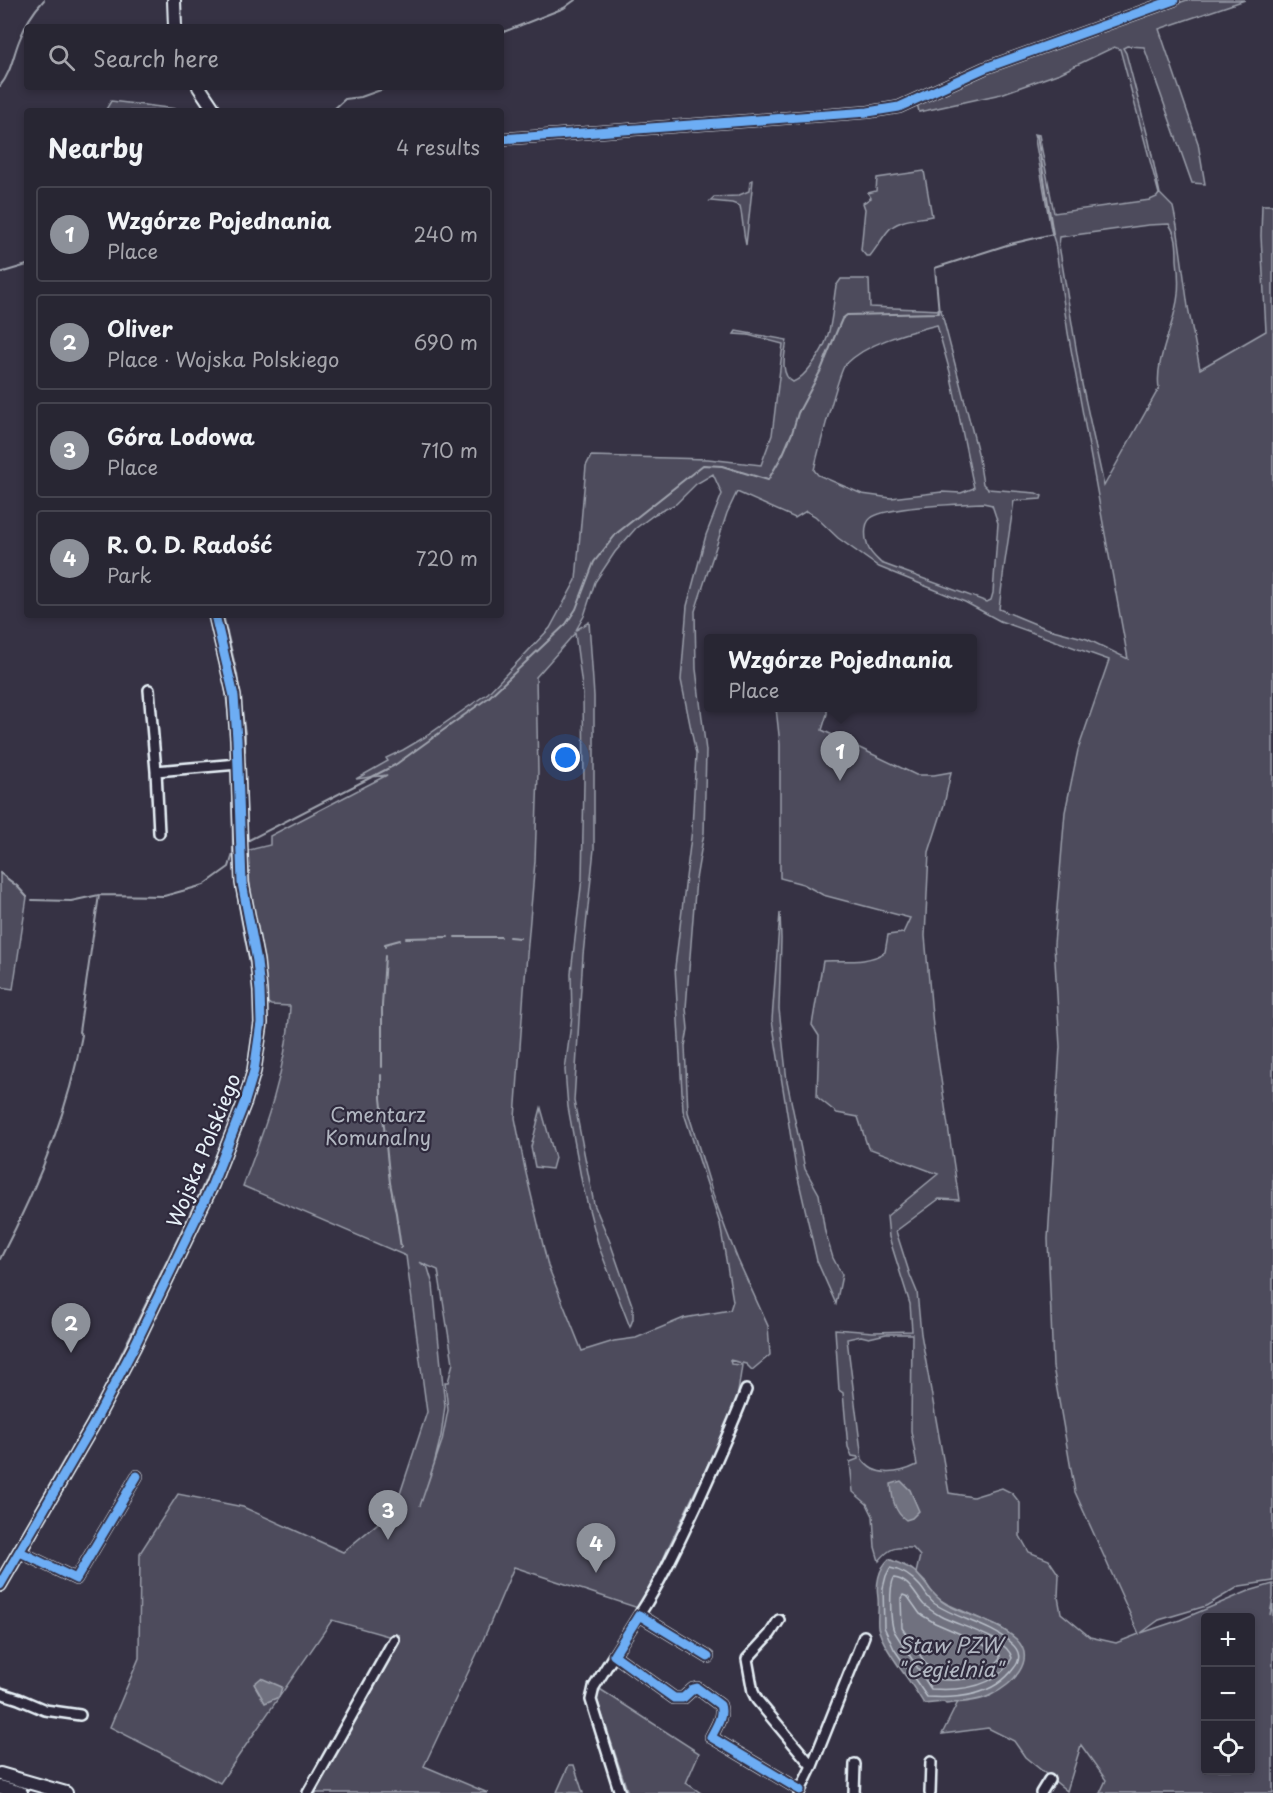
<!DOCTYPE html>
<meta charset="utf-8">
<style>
body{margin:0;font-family:"Playpen Sans",sans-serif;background:#302e3b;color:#f1f3f6}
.controls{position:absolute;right:18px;bottom:18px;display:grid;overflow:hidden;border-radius:6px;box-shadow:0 3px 9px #0003}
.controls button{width:54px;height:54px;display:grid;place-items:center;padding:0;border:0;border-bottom:2px solid #44434e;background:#282633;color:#f1f3f6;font:30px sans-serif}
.you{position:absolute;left:566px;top:758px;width:21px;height:21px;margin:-15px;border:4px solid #fff;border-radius:50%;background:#1a73e8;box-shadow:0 0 0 9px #1a73e833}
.badge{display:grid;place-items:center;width:39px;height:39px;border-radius:50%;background:#8c9099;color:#fff;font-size:20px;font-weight:700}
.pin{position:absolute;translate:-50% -50px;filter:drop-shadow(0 2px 3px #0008)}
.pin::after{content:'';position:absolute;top:32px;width:21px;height:18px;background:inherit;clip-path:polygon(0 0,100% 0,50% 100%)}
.popup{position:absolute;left:704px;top:634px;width:273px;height:78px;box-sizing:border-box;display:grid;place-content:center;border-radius:6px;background:#282633;filter:drop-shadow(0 2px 4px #0005);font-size:20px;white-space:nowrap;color:#a5a5ac}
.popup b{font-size:22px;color:#f1f3f6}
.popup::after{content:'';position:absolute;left:50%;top:100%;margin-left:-12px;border:12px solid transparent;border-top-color:#282633}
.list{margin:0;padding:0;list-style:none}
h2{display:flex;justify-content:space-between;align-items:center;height:78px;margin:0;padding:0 24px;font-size:26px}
h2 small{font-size:20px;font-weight:400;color:#a5a5ac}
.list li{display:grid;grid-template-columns:39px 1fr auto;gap:18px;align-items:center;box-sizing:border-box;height:96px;margin:0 12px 12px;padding:0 12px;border:2px solid #44434e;border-radius:6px}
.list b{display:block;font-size:22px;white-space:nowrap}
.list p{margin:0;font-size:20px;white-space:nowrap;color:#a5a5ac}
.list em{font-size:20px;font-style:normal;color:#a5a5ac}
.icon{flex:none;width:33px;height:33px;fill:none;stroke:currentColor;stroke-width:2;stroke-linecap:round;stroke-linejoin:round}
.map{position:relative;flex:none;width:1273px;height:1793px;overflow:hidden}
.search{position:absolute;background:#282633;box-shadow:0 3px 9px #0003;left:24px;top:24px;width:480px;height:66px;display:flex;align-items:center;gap:15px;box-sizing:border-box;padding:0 21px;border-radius:6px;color:#a5a5ac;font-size:22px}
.panel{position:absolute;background:#282633;box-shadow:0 3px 9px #0003;left:24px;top:108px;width:480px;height:510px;border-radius:6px}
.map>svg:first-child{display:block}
.green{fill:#4d4b5c;stroke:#9a9eaa;stroke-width:1.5;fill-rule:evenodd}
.water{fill:#70717f;stroke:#a0a4af;stroke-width:1.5}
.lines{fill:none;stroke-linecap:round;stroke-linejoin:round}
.shore{stroke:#b8bec8;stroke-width:1.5}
.stream{stroke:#a0a4af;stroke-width:2}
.street-casing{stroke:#e8f1f8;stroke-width:14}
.secondary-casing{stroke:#e8f1f8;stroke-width:16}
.street{stroke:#2f2a3d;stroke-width:9}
.secondary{stroke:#2f2a3d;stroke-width:12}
.cycleway-casing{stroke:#2f2a3d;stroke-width:13}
.cycleway{stroke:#6dadf4;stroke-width:9}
.labels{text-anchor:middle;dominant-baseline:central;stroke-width:4.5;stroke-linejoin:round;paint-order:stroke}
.park-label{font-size:20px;fill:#b2b7c1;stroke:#2f2a3d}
.street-label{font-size:20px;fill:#e8f1f8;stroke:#2f2a3d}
.water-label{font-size:21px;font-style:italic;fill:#b2b7c2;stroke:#2f2a3d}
</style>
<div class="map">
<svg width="1273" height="1793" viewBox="0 0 1273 1793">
<rect width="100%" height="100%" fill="#363244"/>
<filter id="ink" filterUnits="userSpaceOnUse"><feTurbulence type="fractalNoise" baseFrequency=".0167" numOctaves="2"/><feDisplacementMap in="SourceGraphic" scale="12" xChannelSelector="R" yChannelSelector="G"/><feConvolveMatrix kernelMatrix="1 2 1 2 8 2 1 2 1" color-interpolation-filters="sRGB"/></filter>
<g filter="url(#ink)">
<path class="green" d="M1187,0H1245L1159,29L1198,143L1205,184L1192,183L1144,47L1127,46L1123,48L1126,53L1149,141L1160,194L1173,207L1177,226L1188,307L1200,369L1266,331L1261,236L1262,205H1273V1581L1240,1586L1206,1606L1159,1620L1141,1633L1180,1620L1249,1591L1273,1584V1597L1270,1615L1273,1604V1793H1100L1106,1780L1081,1745L1067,1791L1025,1757L1014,1741L988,1728L942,1734L958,1702L990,1696L1016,1639L1001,1628L947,1604L935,1597L926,1583L916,1573L920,1556L913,1548C895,1547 890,1547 879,1561L875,1547L873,1516L867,1504L853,1492L850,1462L858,1459V1457L852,1456L848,1447L843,1393L839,1390L835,1329L873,1332L912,1331L910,1304L889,1237L887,1216L938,1174L868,1148L858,1117L837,1113L817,1097L819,1036L812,1025L823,961C843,960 869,964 885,952L888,935L903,933L910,918L823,895L803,884L780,878V744L776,708H827V714L822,730L916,775H934L951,772L944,805L929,852L925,936L933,1026L959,1200L939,1199L896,1231L910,1275L917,1292L921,1334L949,1493L973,1497L1002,1488L1012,1493L1020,1503V1536L1029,1552L1049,1560L1059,1575L1058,1597L1061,1613L1090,1637L1116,1643L1139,1634L1075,1492L1053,1367L1048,1239L1060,1047L1054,944L1065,812L1078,750L1109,660L1000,621L965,602L879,567L838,538L815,516L806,511L795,518L737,492L727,513L695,611L696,669L706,751L704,833L696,879L686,1008L688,1029L685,1046L688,1112L713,1194L726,1230L738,1260L768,1326L770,1355L752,1370L746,1364L730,1360L731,1364L742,1365L736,1406L668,1548L644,1605L638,1608L514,1567L481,1645L424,1766L488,1793H311L399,1635L388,1636L332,1620L220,1783L110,1727L139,1658L140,1553L178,1494L243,1507L343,1552L395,1509L427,1412L406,1256L243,1186C265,1128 287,1069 290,1006L271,1005L266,1002L248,896L245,851L270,845V836L387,775L356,779L388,761L386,758L403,750L425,737L488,693L550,628L576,580L586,466L591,456L708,459L761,465L772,435L783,344L748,335L734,334L736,331L787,340C785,353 779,375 793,382C806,377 823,351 827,338C833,321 833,302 836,286L841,279H869L870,307L941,310L978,453L983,484L988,489L1036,493L1042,496L1041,499L1014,501L1004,568L999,609L1045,628L1087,639L1128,659L1068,333L1055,243L1051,230L1034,134L1039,135L1054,213L1150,200L1157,197L1159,194L1120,49L1114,47L1060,73L1001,94L919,112L917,103L935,93L1026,56ZM1169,224C1177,236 1177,246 1177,260C1179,276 1180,290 1176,306C1171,332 1155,362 1159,388L1104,486L1082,384L1059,245L1060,237L1148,225ZM937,325L950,372L974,488L961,493L942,492L891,498L862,494L818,475L814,470C817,457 839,371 845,365C868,342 906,333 937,325ZM713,474L722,494L706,535L687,606L681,680L696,754L692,829L675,967L683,1110L720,1224L733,1301L730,1310L684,1318L636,1338L614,1341L582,1351L548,1266L525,1169L515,1118L524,990L535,861L538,772L536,677L575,633L583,694L584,783L582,879L571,973L572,1016L565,1070L568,1107L582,1183L599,1247L630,1327L633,1319V1308L610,1242L594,1204L574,1101L583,955L594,849V696L589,622L576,630L584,616L595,582L615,552L636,528L655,514L676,504L696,484ZM983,503L992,505L998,523L993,593L991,600L987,602L881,563C877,559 871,554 869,549C865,541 863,524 871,518C886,506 961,504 983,503ZM419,1262L438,1270L453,1363L448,1382H445L448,1410L442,1441L420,1506L434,1464L441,1436L445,1406L433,1285L428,1268ZM886,1334H912L911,1431L917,1465C899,1474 874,1478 862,1459L847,1339L861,1336L869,1338ZM1206,1618H1250V1770H1206Z
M111,101L193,111H105Z
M924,171L932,216C917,219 896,219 887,232C881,240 877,247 870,256H866L861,250L865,209L863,203L871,198L868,193L876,191L877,178Z
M753,180L746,245C743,232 743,219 740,206L732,203L710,201L714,197L737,196L749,191L750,181Z
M0,873L17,886L27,897L13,989L0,987Z
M780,913L781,939L779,1009L787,1081L805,1169L819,1194L825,1232L833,1258L842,1275L836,1304L817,1261L796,1169L772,1020Z
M541,1108L555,1158L552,1169L535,1167L531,1147Z
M592,1684L699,1753L686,1783L701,1793H628Z
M569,1765H574L583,1793L557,1792Z"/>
<path class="water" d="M901,1481L910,1490L919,1511L912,1518L906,1520C894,1512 892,1497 891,1484Z
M889,1559C897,1563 908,1566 914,1571C926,1582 932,1596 946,1604C969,1617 996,1621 1016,1639C1038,1660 1011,1686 991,1695C978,1702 960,1702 946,1704L944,1702L924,1704C912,1682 882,1648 878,1627C877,1618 879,1608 878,1598C876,1585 878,1569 889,1559Z
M261,1678L282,1687L279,1697L265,1703L254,1684Z"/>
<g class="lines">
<path class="shore" d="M890,1568C902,1570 912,1577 920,1586C926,1593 928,1599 935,1604C959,1620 990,1624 1012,1644C1020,1651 1021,1660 1014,1668C994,1696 958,1699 927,1697L894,1649L884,1627L883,1588L886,1576Z
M894,1578C910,1580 914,1594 924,1605C929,1609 935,1613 940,1616C958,1626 1007,1637 1012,1658C997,1688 960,1691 931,1689L894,1631C890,1621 889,1587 894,1578Z
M903,1595L908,1597L920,1614L935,1623L979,1642L1000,1655V1659C984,1679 960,1682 936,1679L902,1628L901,1598Z"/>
<path class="stream" d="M501,33L564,8L575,0
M0,86C11,73 13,56 19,41C26,24 31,14 44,0
M332,111L345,99L361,97L389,87
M0,273L27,265
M209,615L218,653
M223,615L237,674L245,734V751
M225,685L230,727
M245,763L247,842
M247,841L395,765L488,698L566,624L576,609L594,562L617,533L703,465L722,466L768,480L783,454L792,433L798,413L821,370L836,333L842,319L847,315L939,313L935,268L1010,244L1053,234L1037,136
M247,851L250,891
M234,855C235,895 244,933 252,973
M0,873L17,886L27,897
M32,900L71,901L99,895L164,896L204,885L229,867L233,854L232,776
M455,937H501
M509,937L520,938
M406,938L448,937
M385,947V944L400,940
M382,1067V1006L385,956
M247,1074L252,1044
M381,1075V1098L390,1183L396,1213L401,1248
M0,1259C37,1188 68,1114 82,1035L79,1032L99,895
M97,1404L200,1193L237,1105
M71,1449L91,1414
M0,1572L65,1458"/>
<defs>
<path id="street" d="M501,139L868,112L899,107L985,68L1174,0
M149,690L156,771L238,764
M156,771L159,833
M20,1552L76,1579L137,1476
M639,1615C662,1580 679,1542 697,1504C714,1466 731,1429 746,1390
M779,1620L770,1634L747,1659L753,1692L757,1700L812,1766L799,1793
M614,1655L594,1687L591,1700L620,1793
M708,1657L639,1615L614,1655L674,1698H683L693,1689L697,1688L720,1705C724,1716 716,1727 711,1737L800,1790
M0,1693L19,1699L45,1710L80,1715
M812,1766L864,1636
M308,1793L394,1640
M854,1793L855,1764
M930,1793L931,1762
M1041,1793L1049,1780"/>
<path id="secondary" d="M174,0L175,27
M199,87L215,111
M0,1585L93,1425L134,1347L212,1185L245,1101L254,1071L261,1023L260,991L257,961L242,883L237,739L234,696L215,615
M0,1774L66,1793
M0,1787L21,1793"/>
</defs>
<use href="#street" class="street-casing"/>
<use href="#secondary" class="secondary-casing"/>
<use href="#street" class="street"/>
<use href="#secondary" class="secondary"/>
<defs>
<path id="cycleway" d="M501,139L868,112L899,107L985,68L1174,0
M20,1552L76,1579L137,1476
M0,1585L93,1425L134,1347L212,1185L245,1101L254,1071L261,1023L260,991L257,961L242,883L237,739L234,696L215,615
M708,1657L639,1615L614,1655L674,1698H683L693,1689L697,1688L720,1705C724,1716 716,1727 711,1737L800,1790"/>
</defs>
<use href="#cycleway" class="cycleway-casing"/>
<use href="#cycleway" class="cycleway"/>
</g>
</g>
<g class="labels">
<g class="park-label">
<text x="378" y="1114">Cmentarz<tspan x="378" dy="23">Komunalny</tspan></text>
</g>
<g class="street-label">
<text transform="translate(203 1150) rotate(-68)">Wojska Polskiego</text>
</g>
<g class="water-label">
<text x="950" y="1644">Staw PZW<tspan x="950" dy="24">"Cegielnia"</tspan></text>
</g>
</g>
</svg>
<div class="controls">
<button>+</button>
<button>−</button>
<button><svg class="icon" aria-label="locate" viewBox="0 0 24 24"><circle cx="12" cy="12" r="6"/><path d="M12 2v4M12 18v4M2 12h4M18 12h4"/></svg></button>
</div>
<div class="you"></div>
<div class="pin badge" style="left:840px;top:781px">1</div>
<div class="popup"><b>Wzgórze Pojednania</b>Place</div>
<div class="pin badge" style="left:71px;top:1353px">2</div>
<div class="pin badge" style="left:388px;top:1540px">3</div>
<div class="pin badge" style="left:596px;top:1573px">4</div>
<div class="search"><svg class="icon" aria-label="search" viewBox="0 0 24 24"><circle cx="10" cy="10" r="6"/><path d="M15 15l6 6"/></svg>Search here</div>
<section class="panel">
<h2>Nearby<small>4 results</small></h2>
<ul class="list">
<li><span class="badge">1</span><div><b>Wzgórze Pojednania</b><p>Place</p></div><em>240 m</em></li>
<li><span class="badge">2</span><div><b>Oliver</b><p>Place · Wojska Polskiego</p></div><em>690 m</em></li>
<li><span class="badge">3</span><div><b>Góra Lodowa</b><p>Place</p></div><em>710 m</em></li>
<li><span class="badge">4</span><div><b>R. O. D. Radość</b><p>Park</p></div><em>720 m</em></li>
</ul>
</section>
</div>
